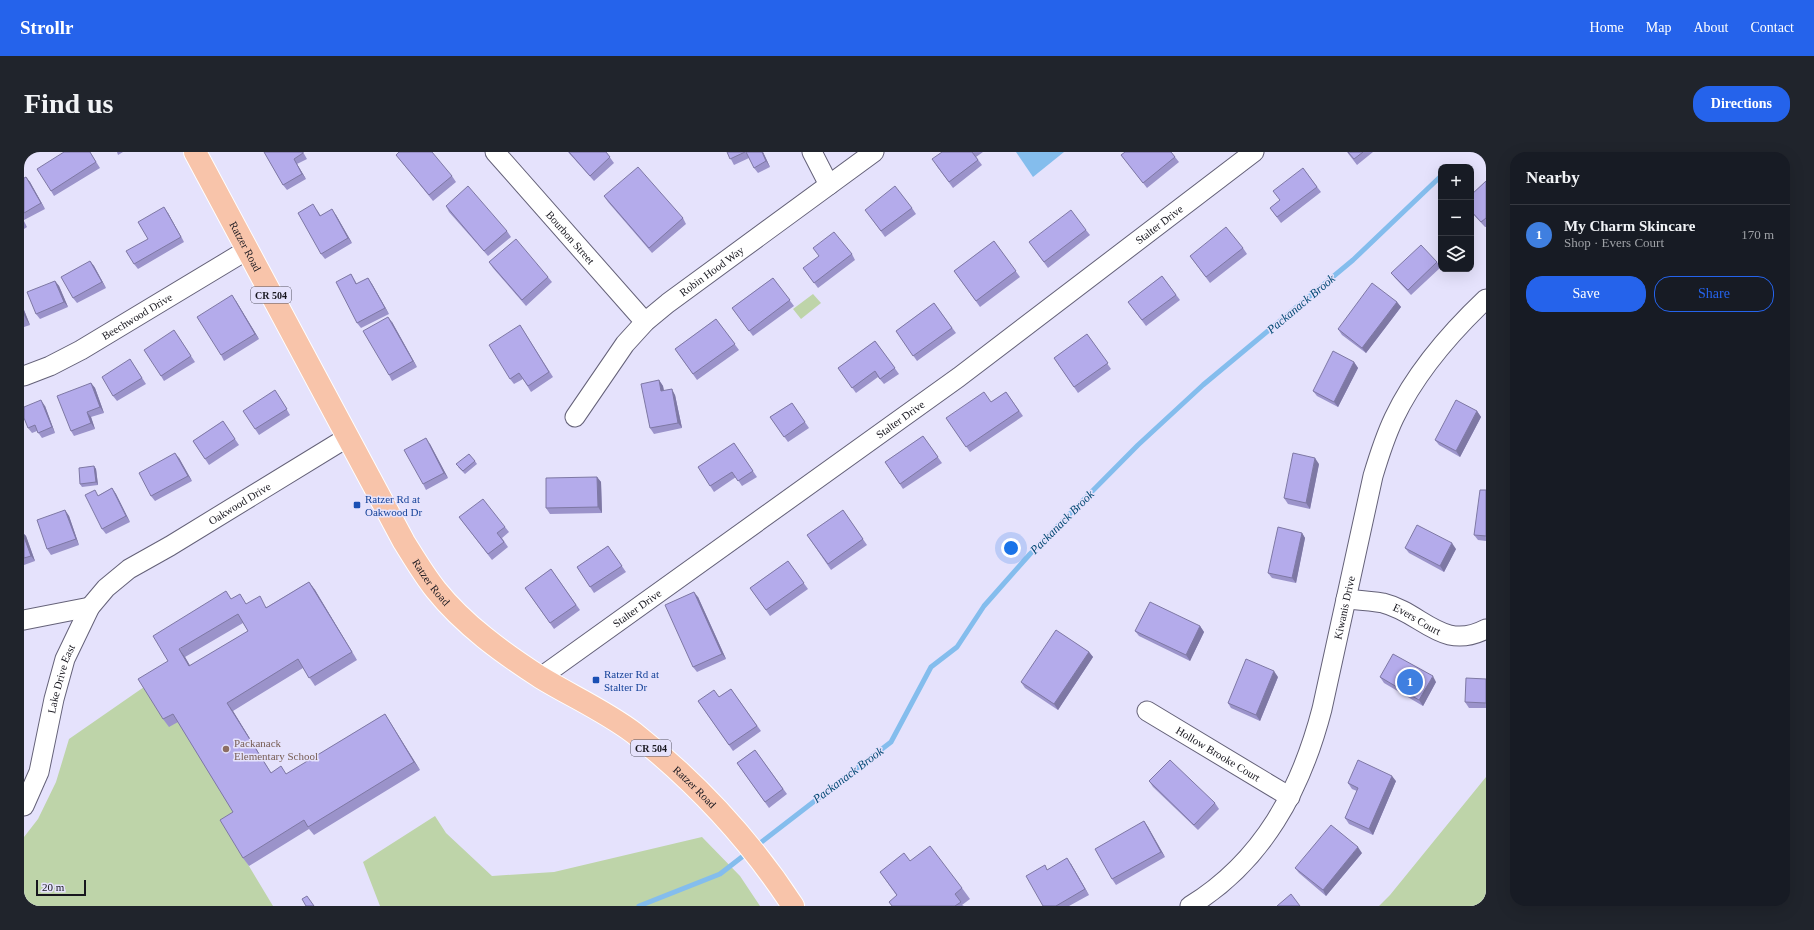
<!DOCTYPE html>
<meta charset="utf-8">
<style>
body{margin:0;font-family:"Times New Roman",serif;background:#20242c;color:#f1f3f6}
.controls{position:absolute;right:12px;top:12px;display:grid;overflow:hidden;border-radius:8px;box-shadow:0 4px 16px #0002}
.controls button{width:36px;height:36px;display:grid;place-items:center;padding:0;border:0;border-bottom:1px solid #363941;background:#171b24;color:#f1f3f6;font:20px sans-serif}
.scale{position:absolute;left:12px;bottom:10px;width:50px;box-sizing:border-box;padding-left:4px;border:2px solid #17161e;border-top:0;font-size:11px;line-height:14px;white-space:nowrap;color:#17161e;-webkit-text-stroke:3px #e5e2fc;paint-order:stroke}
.you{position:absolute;left:987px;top:396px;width:14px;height:14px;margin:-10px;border:3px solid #fff;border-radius:50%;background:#1a73e8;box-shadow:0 0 0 6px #1a73e833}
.badge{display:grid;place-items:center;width:26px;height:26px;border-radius:50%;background:#2563eb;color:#fff;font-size:13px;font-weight:700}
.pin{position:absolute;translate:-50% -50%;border:2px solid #fff;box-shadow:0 1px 4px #0006}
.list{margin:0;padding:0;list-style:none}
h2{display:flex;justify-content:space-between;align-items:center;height:52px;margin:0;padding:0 16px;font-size:17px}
h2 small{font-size:13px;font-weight:400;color:#9ea1a6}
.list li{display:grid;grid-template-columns:26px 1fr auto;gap:12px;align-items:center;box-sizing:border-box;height:60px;padding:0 16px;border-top:1px solid #363941}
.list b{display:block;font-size:15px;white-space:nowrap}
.list p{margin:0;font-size:13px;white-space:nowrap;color:#9ea1a6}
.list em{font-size:13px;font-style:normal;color:#9ea1a6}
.actions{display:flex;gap:8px;padding:12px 16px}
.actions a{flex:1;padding:9px 0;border:1px solid #2563eb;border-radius:16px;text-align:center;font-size:14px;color:#2563eb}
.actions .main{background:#2563eb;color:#fff}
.icon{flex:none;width:22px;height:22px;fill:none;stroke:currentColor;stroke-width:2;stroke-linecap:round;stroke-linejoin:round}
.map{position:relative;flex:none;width:1462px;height:754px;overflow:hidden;border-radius:16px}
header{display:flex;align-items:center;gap:24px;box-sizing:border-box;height:56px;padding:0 20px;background:#2563eb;color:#fff}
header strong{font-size:19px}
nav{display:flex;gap:22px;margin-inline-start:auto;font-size:14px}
.intro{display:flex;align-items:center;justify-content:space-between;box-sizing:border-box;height:96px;padding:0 24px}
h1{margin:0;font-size:28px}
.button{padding:10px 18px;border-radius:16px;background:#2563eb;color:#fff;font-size:14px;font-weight:700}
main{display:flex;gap:24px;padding:0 24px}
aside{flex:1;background:#171b24;border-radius:16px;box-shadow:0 4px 16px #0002}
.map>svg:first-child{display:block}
.green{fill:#bed4a9}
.water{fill:#84bded}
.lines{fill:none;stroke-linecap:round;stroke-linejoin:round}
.stream{stroke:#84bded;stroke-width:5}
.minor-casing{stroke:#646178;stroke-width:21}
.major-casing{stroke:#fff;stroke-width:24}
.minor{stroke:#fff;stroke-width:19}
.major{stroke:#f8c4aa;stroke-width:22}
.wall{fill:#9b93ca;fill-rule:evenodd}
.shaded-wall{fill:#7e78a4}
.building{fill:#b4abeb;stroke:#7e78a4;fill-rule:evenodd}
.transit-dot{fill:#1a4fb4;stroke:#e5e2fc;stroke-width:1.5}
.education-dot{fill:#8d6e63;stroke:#e5e2fc;stroke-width:1.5}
.labels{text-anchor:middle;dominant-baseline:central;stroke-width:3;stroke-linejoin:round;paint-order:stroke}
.shield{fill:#e5e2fc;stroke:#555361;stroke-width:1}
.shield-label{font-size:10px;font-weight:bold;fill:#17161e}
.street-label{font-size:11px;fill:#17161e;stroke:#e5e2fc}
.transit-label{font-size:11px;fill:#164399;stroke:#e5e2fc;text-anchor:start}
.education-label{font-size:11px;fill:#785e54;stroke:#e5e2fc;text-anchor:start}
.water-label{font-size:12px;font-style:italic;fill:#014773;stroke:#e5e2fc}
</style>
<header>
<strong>Strollr</strong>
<nav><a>Home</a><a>Map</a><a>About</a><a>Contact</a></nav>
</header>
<div class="intro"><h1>Find us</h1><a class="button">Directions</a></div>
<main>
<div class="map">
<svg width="1462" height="754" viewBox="0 0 1462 754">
<rect width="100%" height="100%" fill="#e5e2fc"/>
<path class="green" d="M789,142L797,151L777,167L769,157Z
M120,535L154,570L215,668L202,676L249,754H0V685L14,667L32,630L45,587Z
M1462,625V754H1355L1366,743Z
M411,664L422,681L468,724L530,720L678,685L716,724L736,754H356L339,710Z"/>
<path class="water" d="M992,0H1040L1009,25Z"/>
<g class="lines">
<path class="stream" d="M731,695L867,590L907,515L933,495L960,454L1006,402L1114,293L1179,233L1329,108L1417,24
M615,754L696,722L723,701"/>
<defs>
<g id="minor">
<path id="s1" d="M471,0L621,170"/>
<path d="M788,0L805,33"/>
<path id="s2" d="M0,224L26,214L57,198L223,98"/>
<path id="s3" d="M551,265L601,192L621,170L644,151L850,0"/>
<path id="s4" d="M1322,447C1334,448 1348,449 1359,451C1399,461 1418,500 1462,477"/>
<path d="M0,468L66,455"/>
<path id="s5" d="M517,525L935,225L1230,0"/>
<path id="s6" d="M1123,559L1266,645"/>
<path id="s7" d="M0,654L15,620L30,547L41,507L66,455L82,436L105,417L146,394L324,285"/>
<path id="s8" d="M1166,754C1239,709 1277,638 1298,557L1349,324C1355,304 1361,285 1370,266C1392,220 1425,182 1462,147"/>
</g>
<g id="major">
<path id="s9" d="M171,0L380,390C390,406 400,423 412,438C440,473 479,501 516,525C547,544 581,559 610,581C672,630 726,688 769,754"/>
</g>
</defs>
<use href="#minor" class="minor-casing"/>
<use href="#major" class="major-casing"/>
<use href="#minor" class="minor"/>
<use href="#major" class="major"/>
</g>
<path class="wall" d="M66,0L76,16L30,44L27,39Z
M93,0H99L94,3Z
M240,0H279L283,7L273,12L282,27L263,38L259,33Z
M544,0H582L590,11L570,29Z
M703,0H739L746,15L734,21L730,16L725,6L710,13Z
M918,0H959L952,5L958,13L929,36L912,13Z
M1147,0L1155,10L1123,36L1097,3Z
M1323,0H1349L1333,13Z
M372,3L428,24L432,30L409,49Z
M1279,16L1297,40L1257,71L1246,56L1256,48Z
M2,25L6,30L21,57L0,68V26Z
M1462,29V75H1461L1447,60V43Z
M580,44L659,66L662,72L628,101L584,50Z
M422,54L483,79L487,85L464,104L425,60Z
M888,56L892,62L861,85L845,63Z
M293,58L297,64L312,63L328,91L301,107L297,102Z
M144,61L160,90L114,117L110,112L124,87Z
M0,69L3,75L0,77Z
M1062,78L1066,83L1024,116L1005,90Z
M970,89L996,125L956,155L930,119Z
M1219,96L1223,102L1186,131L1166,104Z
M828,102L831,108L794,136L779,116Z
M66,109L70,114L82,136L53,151L49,146Z
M465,110L524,125L528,130L502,154L469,116Z
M1413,110L1417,115L1387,143L1371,126L1367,121Z
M327,122L333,132L344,126L348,132L365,162L337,176L333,171Z
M1138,124L1156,148L1122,174L1104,150Z
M749,126L770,154L729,184L708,156Z
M31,129L35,134L44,155L16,167L12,162Z
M212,149L235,187L200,209L197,203Z
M1373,150L1377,155L1342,201L1318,183L1314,177Z
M910,151L932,181L893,209L872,179Z
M0,158L6,173L0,175Z
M692,167L715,198L673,228L651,197Z
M368,170L393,215L368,229L365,223Z
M496,173L529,225L507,240L499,227L490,232L486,227Z
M1063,182L1087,217L1054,241L1030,206Z
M154,184L171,210L140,229L137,224Z
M851,189L875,222L860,232L854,225L832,241L814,216Z
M106,207L122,232L93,249L89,244Z
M1330,210L1334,216L1314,255L1293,244L1289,239Z
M635,228L639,234L640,239L651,243L658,276L630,282L626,276Z
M67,231L71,236L80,261L67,265L71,277L50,284L47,279Z
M982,240L999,264L946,300L922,266L967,250Z
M255,244L266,263L235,283L231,277Z
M768,251L785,276L764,290L746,265Z
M21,254L31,281L18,286L13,279L8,281L4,276Z
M1453,259L1457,265L1436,305L1415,293L1411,288Z
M199,269L215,293L185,313L169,289Z
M899,284L918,311L879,337L861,310Z
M710,291L733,325L718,334L712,325L690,340L674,315Z
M406,292L424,326L402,338L399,332Z
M155,306L168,329L131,349L127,344Z
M451,309L453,312L441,322L434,315Z
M1295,312L1286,357L1264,352L1260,346Z
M70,314L72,317L74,333L58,335L56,332Z
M573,325L577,330L578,361L526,362L522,356Z
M88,336L92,342L106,370L82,382L78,377L75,343Z
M1462,338V389L1454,388L1450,383Z
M41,358L45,364L55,393L27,403L23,397Z
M819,358L843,393L807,418L783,383Z
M435,365L481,375L485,380L478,386L484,395L468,408Z
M1278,381L1281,386L1272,431L1248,426L1244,421Z
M0,382L2,384L11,409L0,413Z
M584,394L602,420L570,441L553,415Z
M1381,396L1432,397L1420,420L1385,401Z
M764,409L784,437L746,464L726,436Z
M527,417L556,458L530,477L501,436Z
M285,430L291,438L333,508L291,534L279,516L209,559L247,621L263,622L361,562L396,618L290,683L285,677L225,714L219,706L209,660L154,570L145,575L139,567L144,509L207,447L223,452L243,455ZM219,471L224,479L166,514L161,505Z
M674,445L702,507L673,520L669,515Z
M1176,474L1180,480L1166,509L1115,484L1111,479Z
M1065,500L1069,505L1034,558L1001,536L997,530Z
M1254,525L1236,569L1207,556L1204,551Z
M1356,525L1412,530L1399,554L1360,531Z
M1462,527V556H1445L1441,550Z
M707,537L737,579L709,599L674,549L695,545Z
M731,598L763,642L745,656L713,611Z
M1125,629L1191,651L1195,657L1174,678L1129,635Z
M1372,629L1349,683L1325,672L1321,666L1333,639L1328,637L1324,631Z
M1120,669L1124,675L1141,705L1092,733L1088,727Z
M1338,701L1302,744L1275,721L1271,716Z
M886,709L938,736L946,747L938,753L940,754H868L873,744L856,720Z
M1047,712L1065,743L1045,754H1019L1024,717Z"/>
<path class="shaded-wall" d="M738,0H739L746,15L742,9Z
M270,7L282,27L278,22Z
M2,25L6,30L21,57L17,51Z
M140,55L144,61L160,90L157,85Z
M308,57L312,63L328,91L324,86Z
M66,109L70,114L82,136L78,130Z
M344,126L348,132L365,162L361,156Z
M31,129L35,134L44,155L40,150Z
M208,143L212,149L235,187L231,182Z
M1373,150L1377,155L1342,201L1338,196Z
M0,158L6,173L2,167L0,163Z
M364,165L368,170L393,215L389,209Z
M1330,210L1334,216L1314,255L1310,250Z
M635,228L639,234L641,245L637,239Z
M67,231L71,236L80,261L76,255Z
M648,237L651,243L658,276L654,271Z
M17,248L21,254L31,281L28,275Z
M1453,259L1457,265L1436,305L1432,299Z
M63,260L67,265L71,277L67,271Z
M402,286L406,292L424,326L420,321Z
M151,301L155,306L168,329L164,324Z
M1291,306L1295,312L1286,357L1282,351Z
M70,314L72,317L74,333L72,330Z
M573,325L577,330L578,361L574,355Z
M88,336L92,342L106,370L102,364Z
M41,358L45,364L55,393L52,387Z
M1278,381L1281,386L1272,431L1268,426Z
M0,382L2,384L11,409L7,404L0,385Z
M1428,391L1432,397L1420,420L1416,414Z
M285,430L291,438L333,508L328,500Z
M670,440L674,445L702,507L698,502Z
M1176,474L1180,480L1166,509L1162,503Z
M155,497L161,505L171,522L165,514Z
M1065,500L1069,505L1034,558L1030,552Z
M1250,519L1254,525L1236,569L1232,563Z
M1409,524L1412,530L1399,554L1395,548Z
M203,551L209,559L252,629L247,621Z
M361,562L396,618L390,610Z
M1368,624L1372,629L1349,683L1345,677Z
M1120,669L1124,675L1141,705L1137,700Z
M1334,695L1338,701L1302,744L1299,738Z
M1043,706L1047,712L1065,743L1061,737Z"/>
<path class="building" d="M40,0H66L72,10L27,39L13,17Z
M240,0H279V1L270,7L278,22L259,33Z
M375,0H408L428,24L405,43L372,3Z
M545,0H582L586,5L566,24Z
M703,0H721L706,7Z
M722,0H738L742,9L730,16Z
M918,0H948L954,8L925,30L908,7Z
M1101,0H1147L1151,5L1119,31L1097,3Z
M1324,0H1339L1330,7Z
M614,15L659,66L625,96L580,44Z
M1279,16L1293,35L1253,65L1246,56L1256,48L1249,39Z
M2,25L17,51L0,61V26Z
M1462,29V66L1457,70L1447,59V43Z
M444,34L483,79L460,99L422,54Z
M871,34L888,56L857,79L841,58Z
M289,52L296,64L308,57L324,86L297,102L274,61Z
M140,55L157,85L110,112L102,99L124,87L114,70Z
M1047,58L1062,78L1020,110L1005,90Z
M1202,75L1219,96L1182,125L1166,104Z
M810,80L828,102L790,131L779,116L795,104L789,96Z
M492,87L524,125L498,148L465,110Z
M970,89L992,119L952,149L930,119Z
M1397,93L1413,110L1384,138L1367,121Z
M66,109L78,130L49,146L37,125Z
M327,122L332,132L344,126L361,156L333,171L312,130Z
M1138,124L1152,143L1118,168L1104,150Z
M749,126L766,148L725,179L708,156Z
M31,129L40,150L12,162L3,140Z
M1348,131L1373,150L1338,196L1314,177Z
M208,143L231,182L197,203L173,165Z
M910,151L928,176L889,204L872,179Z
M364,165L389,209L365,223L339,179Z
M692,167L711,192L669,222L651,197Z
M496,173L525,220L504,234L495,221L486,227L465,193Z
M150,178L167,204L137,224L120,198Z
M1063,182L1084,211L1050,235L1030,206Z
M851,189L871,216L856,227L851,219L828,236L814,216Z
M1309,199L1330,210L1310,250L1289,239Z
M106,207L118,226L89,244L78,225Z
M635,228L637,239L648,237L654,271L626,276L617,232Z
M67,231L76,255L63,260L67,271L47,279L33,244Z
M251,238L263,257L231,277L219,259Z
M960,240L967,250L982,240L995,259L942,295L922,266Z
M17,248L28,275L14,281L11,273L4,276L0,266V255Z
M1432,248L1453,259L1432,299L1411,288Z
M768,251L781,270L760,285L746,265Z
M199,269L211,287L181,307L169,289Z
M899,284L914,305L876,332L861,310Z
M402,286L420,321L399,332L380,298Z
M710,291L729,319L714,329L708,320L686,334L674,315Z
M151,301L164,324L127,344L115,321Z
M1269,301L1291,306L1282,351L1260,346Z
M445,302L451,309L439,319L432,312Z
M70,314L72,330L56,332L55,316Z
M573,325L574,355L522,356V326Z
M88,336L102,364L78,377L61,343L71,338L74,344Z
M1456,338H1462V384L1450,383Z
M459,347L481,375L473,381L480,390L464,402L435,365Z
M41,358L52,387L23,397L13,368Z
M819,358L839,387L804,412L783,383Z
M1393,373L1428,391L1416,414L1381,396Z
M1254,375L1278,381L1268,426L1244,421Z
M0,385L7,404L0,406Z
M584,394L598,414L566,435L553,415Z
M764,409L780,431L742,458L726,436Z
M527,417L552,453L526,471L501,436Z
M285,430L328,500L285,526L274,507L203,551L247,621L257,614L262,622L361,562L390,610L284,675L280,668L219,706L196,668L209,660L149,562L139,567L114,527L144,509L129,484L202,439L207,447L216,442L222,452L236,444L242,456ZM214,462L224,479L165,514L155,497Z
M670,440L698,502L669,515L641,453Z
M1126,450L1176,474L1162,503L1111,479Z
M1032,478L1065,500L1030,552L997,530Z
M1369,502L1409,524L1395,548L1356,525Z
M1222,507L1250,519L1232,563L1204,551Z
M1442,526L1462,527V551L1441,550Z
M707,537L733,574L705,593L674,549L690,538L695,545Z
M731,598L759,637L741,650L713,611Z
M1146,608L1191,651L1170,673L1125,629Z
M1334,608L1368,624L1345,677L1321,666L1334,636L1324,631Z
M1120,669L1137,700L1088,727L1071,697Z
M1307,673L1334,695L1299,738L1271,716Z
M906,694L938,736L931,742L937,750L931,754H868L865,750L873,743L856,720L880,701L886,709Z
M1043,706L1061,737L1032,754H1019L1002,724L1021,713L1023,718Z
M1267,742L1276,754H1253Z
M283,744L290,754H282L278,747Z"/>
<g class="transit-dot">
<rect x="329" y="349" width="8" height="8" rx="2"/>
<rect x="568" y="524" width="8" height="8" rx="2"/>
</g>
<circle class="education-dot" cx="202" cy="597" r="4"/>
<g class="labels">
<g class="shield">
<rect x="227" y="135" width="40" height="16" rx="3"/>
<rect x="607" y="588" width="40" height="16" rx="3"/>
</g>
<g class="shield-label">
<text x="247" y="143">CR 504</text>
<text x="627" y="596">CR 504</text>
</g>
<g class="street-label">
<text stroke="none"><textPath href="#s5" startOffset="766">Stalter Drive</textPath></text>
<text stroke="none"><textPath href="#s1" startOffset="114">Bourbon Street</textPath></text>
<text stroke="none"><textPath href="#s9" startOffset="107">Ratzer Road</textPath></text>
<text stroke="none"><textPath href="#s3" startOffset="202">Robin Hood Way</textPath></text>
<text stroke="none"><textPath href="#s2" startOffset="128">Beechwood Drive</textPath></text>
<text stroke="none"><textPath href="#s5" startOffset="442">Stalter Drive</textPath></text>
<text stroke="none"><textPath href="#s7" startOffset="394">Oakwood Drive</textPath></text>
<text stroke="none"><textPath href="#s9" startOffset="491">Ratzer Road</textPath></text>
<text stroke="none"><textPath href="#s8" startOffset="347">Kiwanis Drive</textPath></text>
<text stroke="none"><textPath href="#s5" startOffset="118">Stalter Drive</textPath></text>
<text stroke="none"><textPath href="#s4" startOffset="75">Evers Court</textPath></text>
<text stroke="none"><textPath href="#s7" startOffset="133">Lake Drive East</textPath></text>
<text stroke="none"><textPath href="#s6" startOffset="83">Hollow Brooke Court</textPath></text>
<text stroke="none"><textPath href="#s9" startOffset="827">Ratzer Road</textPath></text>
</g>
<g class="transit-label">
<text x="341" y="347">Ratzer Rd at<tspan x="341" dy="13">Oakwood Dr</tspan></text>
<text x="580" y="522">Ratzer Rd at<tspan x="580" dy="13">Stalter Dr</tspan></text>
</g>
<g class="education-label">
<text x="210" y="591">Packanack<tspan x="210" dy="13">Elementary School</tspan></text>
</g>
<g class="water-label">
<text transform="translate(1277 152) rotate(-40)">Packanack Brook</text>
<text transform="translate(1038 370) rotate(-45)">Packanack Brook</text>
<text transform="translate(824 623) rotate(-37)">Packanack Brook</text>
</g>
</g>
</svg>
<div class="controls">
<button>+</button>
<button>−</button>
<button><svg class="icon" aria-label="layers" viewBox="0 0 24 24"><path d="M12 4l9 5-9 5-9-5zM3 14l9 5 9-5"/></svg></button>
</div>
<div class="scale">20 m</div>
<div class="you"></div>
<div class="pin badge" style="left:1386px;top:530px;background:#3f7fe0">1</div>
</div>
<aside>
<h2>Nearby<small></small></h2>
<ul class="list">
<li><span class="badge" style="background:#3f7fe0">1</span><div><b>My Charm Skincare</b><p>Shop · Evers Court</p></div><em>170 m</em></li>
</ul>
<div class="actions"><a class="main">Save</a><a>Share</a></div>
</aside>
</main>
